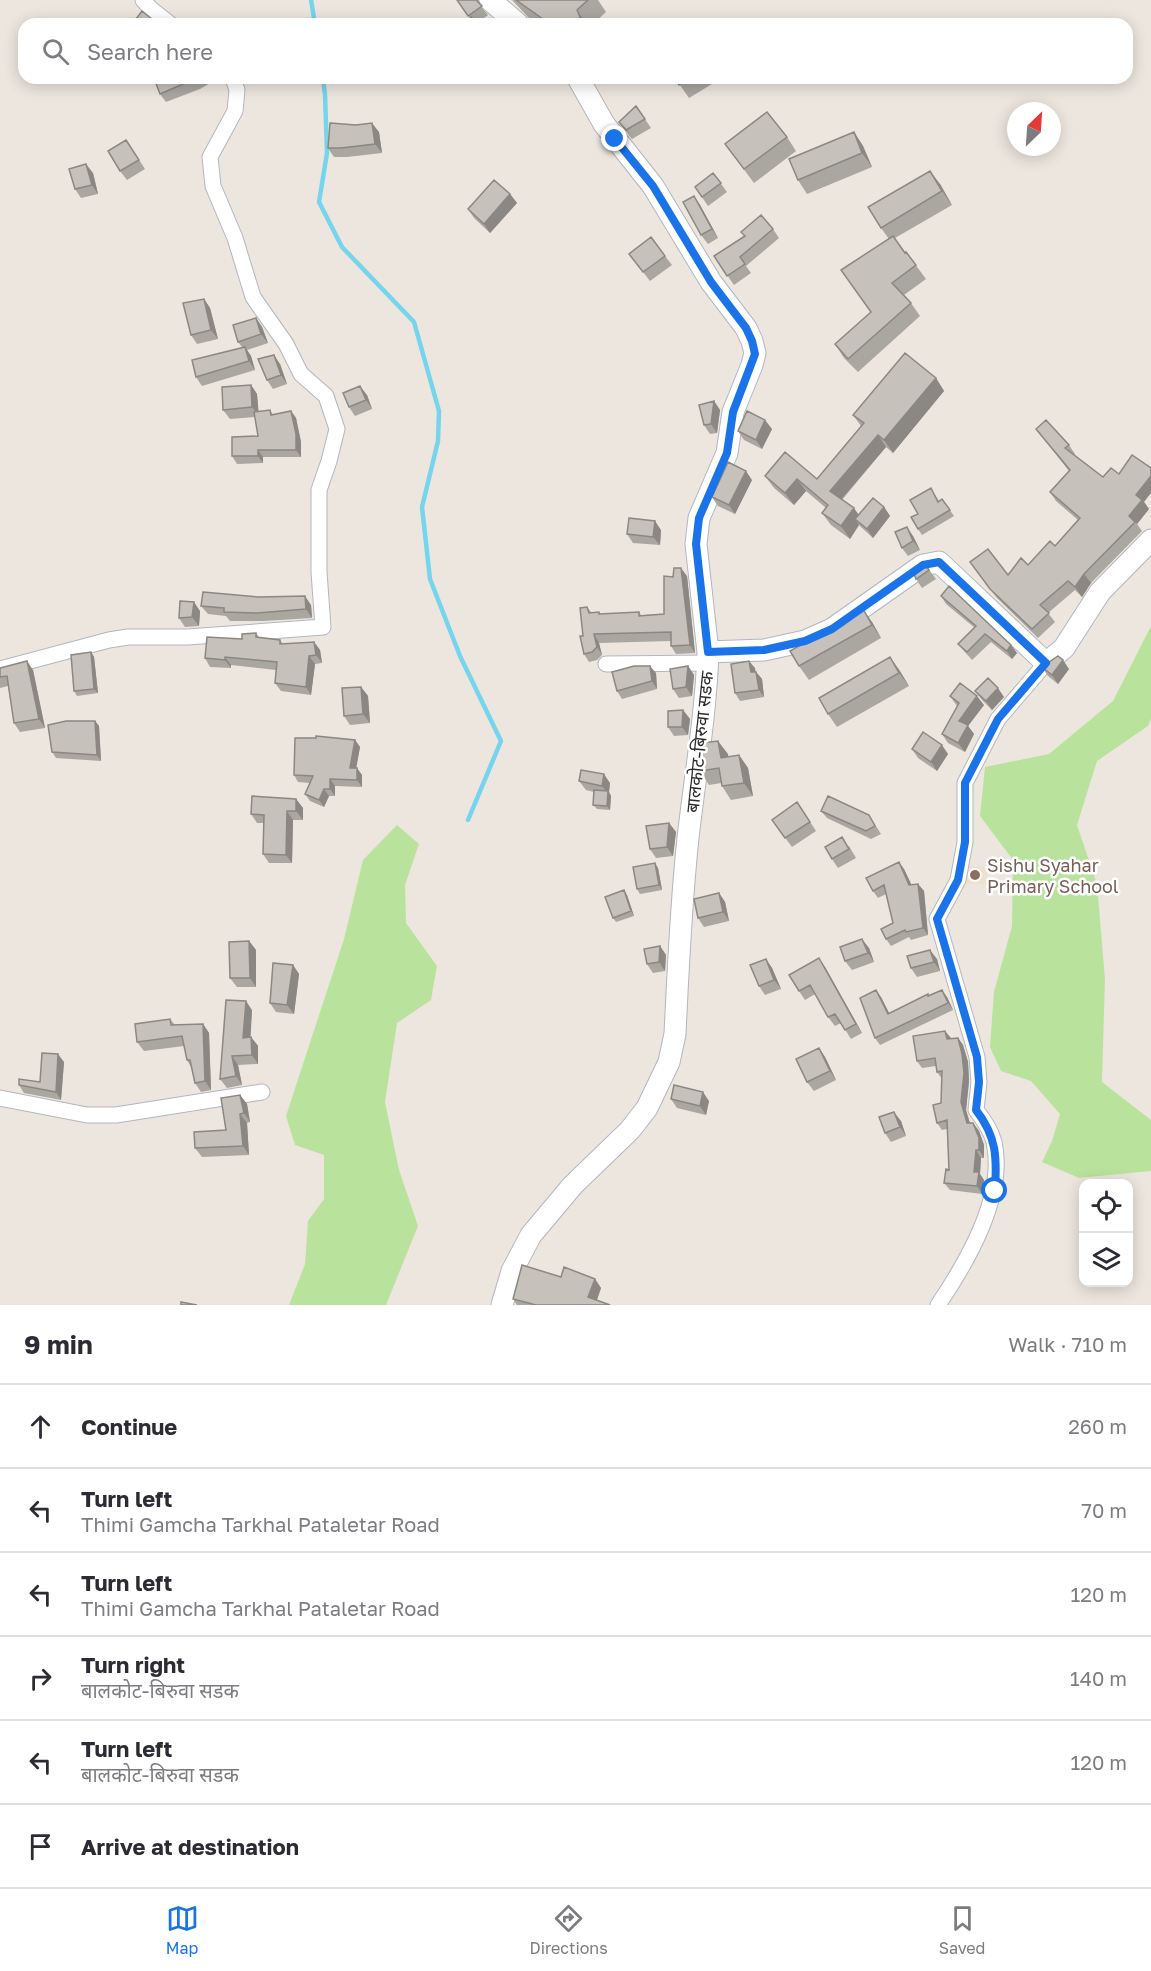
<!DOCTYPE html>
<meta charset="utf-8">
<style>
body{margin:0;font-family:"Golos Text","Noto Sans Devanagari",sans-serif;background:#f2f2f3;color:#2b2b33}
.controls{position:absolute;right:18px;bottom:18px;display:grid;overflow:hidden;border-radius:12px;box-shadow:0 3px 15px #0003}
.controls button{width:54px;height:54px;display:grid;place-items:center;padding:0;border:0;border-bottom:2px solid #e1e1e2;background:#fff;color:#2b2b33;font:30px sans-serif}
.compass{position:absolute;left:1007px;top:102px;width:54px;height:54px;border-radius:50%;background:#fff;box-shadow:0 3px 15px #0003;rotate:25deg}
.stop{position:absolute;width:18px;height:18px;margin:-14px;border:4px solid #1a73e8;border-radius:50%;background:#fff}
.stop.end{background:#1a73e8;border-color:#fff;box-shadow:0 2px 6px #0008}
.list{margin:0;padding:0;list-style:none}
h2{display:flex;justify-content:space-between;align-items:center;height:78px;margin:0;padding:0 24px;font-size:26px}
h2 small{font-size:20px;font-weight:400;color:#7c7c81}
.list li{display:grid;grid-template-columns:39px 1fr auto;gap:18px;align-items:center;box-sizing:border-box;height:84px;padding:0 24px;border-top:2px solid #e1e1e2}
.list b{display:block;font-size:22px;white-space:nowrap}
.list p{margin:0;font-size:20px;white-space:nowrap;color:#7c7c81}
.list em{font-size:20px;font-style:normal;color:#7c7c81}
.icon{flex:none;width:33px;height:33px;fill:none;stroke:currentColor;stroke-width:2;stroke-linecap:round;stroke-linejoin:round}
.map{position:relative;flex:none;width:1151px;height:1305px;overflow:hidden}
.search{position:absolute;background:#fff;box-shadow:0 3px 15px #0003;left:18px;right:18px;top:18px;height:66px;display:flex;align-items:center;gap:15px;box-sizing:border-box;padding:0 21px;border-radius:18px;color:#7c7c81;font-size:22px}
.sheet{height:582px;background:#fff}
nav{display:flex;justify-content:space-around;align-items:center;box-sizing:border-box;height:84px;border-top:2px solid #e1e1e2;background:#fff;font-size:16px;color:#7c7c81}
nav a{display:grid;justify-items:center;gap:3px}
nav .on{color:#1a73e8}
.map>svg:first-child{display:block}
.education{fill:#eee2cf}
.green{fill:#b9e39c}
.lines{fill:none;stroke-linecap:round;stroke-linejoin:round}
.stream{stroke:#74d5ed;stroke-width:4.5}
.street-casing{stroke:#b2b6bf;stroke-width:17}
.secondary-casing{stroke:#b2b6bf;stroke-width:23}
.street{stroke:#fff;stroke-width:15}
.secondary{stroke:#fff;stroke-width:21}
.wall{fill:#aaa6a0}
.shaded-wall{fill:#8b8782}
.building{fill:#c6c1ba;stroke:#8b8782;stroke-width:1.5}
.route{stroke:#1a73e8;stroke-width:8}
.education-dot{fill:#8d6e63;stroke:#fff;stroke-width:2}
.labels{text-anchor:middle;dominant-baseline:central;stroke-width:5;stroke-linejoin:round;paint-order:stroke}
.street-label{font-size:18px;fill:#2c2c2c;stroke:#fff}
.education-label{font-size:18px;fill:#785e54;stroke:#fff;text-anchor:start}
</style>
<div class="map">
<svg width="1151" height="1305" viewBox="0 0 1151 1305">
<rect width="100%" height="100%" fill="#ede6df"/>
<path class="education" d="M963,866L987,867V885L963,884Z"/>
<path class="green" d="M1151,626V719L1148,726L1097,761L1077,825L1097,884L1105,979L1102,1082L1151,1120V1171L1079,1178L1042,1162L1052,1141L1060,1114L1031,1081L1001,1071L990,1047L994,992L1012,926L1013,860L980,816L985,767L1049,754L1113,701Z
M397,825L419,844L405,885L406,923L437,966L431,1000L397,1023L385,1102L399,1170L418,1226L386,1305H289L305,1264L308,1221L324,1199V1155L295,1145L286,1116L344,939L363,860Z"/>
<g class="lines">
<path class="stream" d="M311,0L315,24
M323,78L325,95L327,153L319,202L342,247L414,322L439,411L438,441L422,507L430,579L460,656L501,741L468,820"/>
<defs>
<path id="street" d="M143,0L151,9L170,24
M606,664L708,663
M0,669L109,640L128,637H188L323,627L319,572V490L329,461L337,429L326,396L301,374L286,344L253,297L235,238L213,186L210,157L235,111L237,90L233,78
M0,1098L87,1115H116L262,1092
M938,1305C967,1262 1006,1196 994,1142C991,1130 984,1120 976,1110L979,1082L977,1057L937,919L958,880L965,842V783L998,719L1046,663"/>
<path id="secondary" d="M490,0L518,24
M708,652L764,650L805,641L832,629L923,565L939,562L1046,663L1064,648L1100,592L1151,540
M502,1305L512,1271L531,1235L573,1185L630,1130L647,1108L669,1062L675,1034C678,969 681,903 688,838C695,776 706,714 708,652L696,544L699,518L727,453L733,412L752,365L755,353L752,341L746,328L711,282L653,186L604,124L578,78"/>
</defs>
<use href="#street" class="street-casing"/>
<use href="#secondary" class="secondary-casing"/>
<use href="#street" class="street"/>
<use href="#secondary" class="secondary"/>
</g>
<path class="wall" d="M457,0H479L478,3L488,15L477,23L470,18Z
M512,0H598L606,12L593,24H537L530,19Z
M154,78H217V79L200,89L166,102L160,94Z
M675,78H715L717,81L689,98Z
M636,106L651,128L632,139L619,122Z
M379,132L382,153L347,157H334L328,148Z
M854,132L863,146L872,167L807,194L798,180Z
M787,137L796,151L754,183L725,144Z
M126,140L145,169L127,180L120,171Z
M93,173L98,194L81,198L75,189Z
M713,173L727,192L708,206L695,187Z
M940,184L952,205L895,238L905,253L906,252L926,279L904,295L911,303L920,316L858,372L844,358L835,344L871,312L889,239L881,228Z
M510,194L517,203L490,233L474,218L468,209Z
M694,196L700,205L718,238L708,244L701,235Z
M773,229L779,238L746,266L751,273L734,285L714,256L744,236Z
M629,254L665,256L672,265L650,281Z
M204,299L210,308L218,339L197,344L191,335Z
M256,318L262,327L268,343L247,350L251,356L255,370L202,386L196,377L242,347L238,342Z
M280,364L287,384L273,389L267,380Z
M936,378L944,391L893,453L886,447L842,500L859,515L884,507L890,516L873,538L862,528L859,525L850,539L831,525L822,513L826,508L806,491L794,505L774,488L765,476L817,479L861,426L853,415Z
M251,385L257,394L258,412L270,410L273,415L291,411L296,418L301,442V457H263V463L237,464L232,456L258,436L255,417L230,419L223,410Z
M367,395L372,409L355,416L349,407Z
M714,401L720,410L717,433L710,434L704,425Z
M772,429L762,449L744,440L738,431Z
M1036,429L1069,445L1075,454L1074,455L1103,477L1144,502L1149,509L1137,524L1142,531L1091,583L1082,597L1075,590L1048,613L1055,622L1038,638L997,598L970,562L1008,575L1028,565L1055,546L1078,520L1056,501L1050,492L1069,471Z
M752,480L735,514L718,506L712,497Z
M935,495L939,501L942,499L954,516L922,535L918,529V514Z
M661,530L660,545L633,543L627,534Z
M913,536L920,550L908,556L902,548Z
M927,567L936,579L922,588L916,579Z
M687,576L695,653L676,654L671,646V641L599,643L602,655L597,660L589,662L584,654L583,636L587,607L591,612L600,614L639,612L641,615L664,614L673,577Z
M941,596L1017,653L1012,659L991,642L972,660L964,651L958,644L975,628L946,604Z
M311,605L312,618L263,621H230L226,616L208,614L201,606Z
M200,611L199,626L185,627L179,618Z
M872,622L881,638L809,680L799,666Z
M256,633L259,637L280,640L283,644L314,642L320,650L322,663L315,664L311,695L281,691L275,683L276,670L231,665V668L210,667L205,658L242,639Z
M91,652L94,657L98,693L77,696L74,691Z
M890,657L909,686L837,727L828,714Z
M688,666L694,675L692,696L679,698L673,689Z
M1042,667L1069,669L1058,684L1048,676Z
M0,668L33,670L45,728L20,732L14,723L8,686L0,688Z
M755,668V672H756L762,679L764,697L740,701L735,693Z
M656,673L657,689L622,699L617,691Z
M361,687L368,696L370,723L350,725L344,716Z
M975,691L1004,697L992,710L982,700Z
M950,696L984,705L968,726L974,734L965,752L948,743L942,734L957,706Z
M683,710L690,719L688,735L674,736L668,727Z
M95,721L99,726L101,761L56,758L52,752Z
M355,740L360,747L356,768L362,775V787L335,786V796H329L324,807L310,801L305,794L310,783L298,782L294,775Z
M912,749L948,754L937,771L918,758Z
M728,754V757L739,755L748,768L753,796L731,800L722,786L721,783L709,785L700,771Z
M579,781L610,783L609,792L611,796L610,810L597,809L593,805L594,792L586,790Z
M296,799L303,808V820H293L292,863H269L263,854L264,823H257L251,814Z
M797,802L816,831L792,847L772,820Z
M821,811L869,815L881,834L871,839L827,818Z
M669,823L676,832L673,856L656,858L650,849Z
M849,846L856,858L838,868L832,859Z
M658,868L662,890L640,894L637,889Z
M904,869L911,885L918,884L924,891L928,935L911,940L909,937L891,946L886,939L893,923L886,894L878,898L873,891Z
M719,893L725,902L729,921L704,927L698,918Z
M627,895L634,916L616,922L613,918Z
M249,941L256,950V987H237L230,978Z
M660,946L666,955L665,971L653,973L647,964Z
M869,948L874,962L852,970L845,961Z
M766,959L772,968L781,989L765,995L759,986Z
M937,959L940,971L917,977L911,968Z
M293,965L299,974L294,1014L276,1012L270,1003Z
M825,967L862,1033L851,1039L841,1023L835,1026L828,1017L815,994L805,1000L799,991Z
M928,996L947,997L953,1010L880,1045L875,1038L881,997L889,1013Z
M252,1010L250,1037H251L258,1046V1064L238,1065L242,1085L227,1088L220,1079Z
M170,1019L175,1025L203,1024L209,1033L211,1090L201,1092L195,1083L191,1067L187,1060L184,1046L144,1051L137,1042Z
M958,1038L963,1045L968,1062L969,1081L966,1110L970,1123H973L979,1131L984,1145V1158H981L980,1174L984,1180L982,1194L950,1190L944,1183L949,1170L947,1129L942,1130L937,1123L941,1103L942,1079L937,1072L936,1066L922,1068L917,1061L951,1039Z
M819,1048L825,1057L836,1080L814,1091L807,1082Z
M64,1062L61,1100L24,1093L19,1085L40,1082Z
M240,1095L247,1104L250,1122L247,1123L249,1155L202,1157L195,1148L226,1130Z
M671,1099L709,1101L706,1115L677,1108Z
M901,1121L906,1136L891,1142L885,1133Z
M561,1277L595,1279L601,1288L597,1300L610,1305H517L513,1299Z"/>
<path class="shaded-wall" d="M577,10L586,24H583Z
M152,19L156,24H151L149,22Z
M372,123L379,132L382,153L375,144Z
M854,132L863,146L872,167L862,153Z
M86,164L93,173L98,194L92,185Z
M930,171L940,184L952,205L942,191Z
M510,194L517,203L490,233L484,224Z
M694,196L700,205L718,238L712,229Z
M204,299L210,308L218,339L211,330Z
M256,318L262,327L268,343L261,334Z
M245,347L251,356L255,370L249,361Z
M274,355L280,364L287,384L281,375Z
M936,378L944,391L893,453L884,440Z
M251,385L257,394L259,416L252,407Z
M360,386L367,395L372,409L366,400Z
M714,401L720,410L717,433L711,424Z
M291,411L296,418L301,442V457L296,450Z
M765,420L772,429L762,449L756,440Z
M878,435L886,447L838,503L830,491Z
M258,450L263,457V463L258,456Z
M746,471L752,480L735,514L729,505Z
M1151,476V493L1144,502L1149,509L1137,524L1129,516L1136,495Z
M797,479L806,491L794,505L785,493Z
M884,507L890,516L873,538L867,529Z
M854,508L863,521L855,519L859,525L850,539L841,526Z
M655,521L661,530L660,545L653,537Z
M907,527L913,536L920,550L913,541Z
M681,568L687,576L695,653L690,645Z
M1084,574L1091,583L1082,597L1075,587Z
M305,596L311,605L312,618L306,609Z
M194,602L200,611L199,626L192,617Z
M863,609L872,622L881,638L872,625Z
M594,634L599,643L602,655L597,647Z
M314,642L320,650L322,663L316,655Z
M1011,645L1017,653L1012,659L1007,651Z
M91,652L94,657L98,693L94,689Z
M309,656L315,664L311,695L306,687Z
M225,657L231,665V668L225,660Z
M890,657L900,671L909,686L899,673Z
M1063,660L1069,669L1058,684L1052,675Z
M27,661L33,670L45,728L39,719Z
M749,661L755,668L757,680L751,672Z
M650,666L656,673L657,689L652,681Z
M688,666L694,675L692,696L686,687Z
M756,672L762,679L764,697L759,690Z
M361,687L368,696L370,723L363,714Z
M998,688L1004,697L992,710L986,701Z
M977,696L984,705L968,726L974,734L965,752L958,743L959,721Z
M683,710L690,719L688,735L682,727Z
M95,721L99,726L101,761L97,755Z
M355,740L360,747L355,775L350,768Z
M718,741L728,754L731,771L721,758Z
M942,745L948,754L937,771L931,762Z
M739,755L748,768L753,796L744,783Z
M357,768L362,775V787L357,780Z
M604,774L610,783L609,792L611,796L610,810L607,806L608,794L602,786Z
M330,779L335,786V796L330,789Z
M324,789L329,796L324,807L319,800Z
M296,799L303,808V820L296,811Z
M287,811L293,820L292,863L286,855Z
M669,823L676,832L673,856L667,847Z
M899,862L904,869L915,892L909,885Z
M655,863L658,868L662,890L659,885Z
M918,884L924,891L928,935L923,928Z
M624,890L627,895L634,916L631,911Z
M719,893L725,902L729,921L723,912Z
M862,939L869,948L874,962L868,953Z
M249,941L256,950V987L250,978Z
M660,946L666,955L665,971L659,962Z
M930,950L937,959L940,971L934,962Z
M819,958L825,967L862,1033L856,1024Z
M766,959L772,968L781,989L774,980Z
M293,965L299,974L294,1014L287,1005Z
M876,990L881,997L893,1021L888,1014Z
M942,990L947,997L953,1010L948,1003Z
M246,1001L252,1010L250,1047L243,1038Z
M203,1024L209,1033L211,1090L205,1081Z
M945,1031L951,1038L952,1047L947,1039Z
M251,1037L258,1046V1064L252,1055Z
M958,1038L963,1045L968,1062L969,1081L966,1110L972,1131L967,1123L961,1102Z
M819,1048L825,1057L836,1080L830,1071Z
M58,1054L64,1062L61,1100L56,1092Z
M232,1056L238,1065L242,1085L236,1076Z
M703,1092L709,1101L706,1115L700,1106Z
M240,1095L247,1104L250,1122L244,1113Z
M894,1112L901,1121L906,1136L900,1127Z
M240,1114L247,1123L249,1155L243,1146Z
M973,1123L979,1131L984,1145V1158L979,1150Z
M976,1150L981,1158L980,1174L984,1180L982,1194L977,1186L974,1172Z
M595,1279L601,1288L595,1305L588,1297Z"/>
<path class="building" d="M457,0H476L482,6L468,16Z
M516,0H588L577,10L583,24H550Z
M142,11L152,19L149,22L152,24H132Z
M471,17L477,24H464Z
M154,78H197L160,94Z
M675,78H690L679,85Z
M636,106L645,119L626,130L619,122Z
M767,112L787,137L744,169L725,144Z
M330,123L356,125L372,123L375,144L341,148H328Z
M854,132L862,153L798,180L789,159Z
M126,140L139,160L120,171L108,151Z
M86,164L92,185L75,189L69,169Z
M930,171L942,191L881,228L868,207Z
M713,173L721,183L702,197L695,187Z
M494,180L510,194L484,224L468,209Z
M694,196L712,229L701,235L683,202Z
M761,215L773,229L740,257L745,264L727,276L714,256L745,236L741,232Z
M893,236L905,253L906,252L916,265L892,283L911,303L848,359L835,344L871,312L841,270Z
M651,237L665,256L643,272L629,254Z
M204,299L211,330L191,335L183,303Z
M256,318L261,334L238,342L233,325Z
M245,347L249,361L196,377L192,360Z
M905,353L936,378L884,440L878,435L830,491L854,508L841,526L822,513L828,505L797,479L785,493L765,476L785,452L817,479L864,423L853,415Z
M274,355L281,375L267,380L258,359Z
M251,385L252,407L223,410L222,387Z
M360,386L366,400L349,407L343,393Z
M714,401L711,424L704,425L699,405Z
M270,410L271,415L291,411L296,434V450H258V456H232V437L258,436L254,412Z
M747,411L765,420L756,440L738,431Z
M1046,420L1069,445L1065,448L1103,477L1111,468L1119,474L1132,455L1151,468V476L1136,495L1142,500L1129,516L1135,522L1084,574L1075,587L1068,581L1040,605L1049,613L1032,629L990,589L970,562L988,549L1008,575L1021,558L1028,565L1050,541L1055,546L1080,518L1050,492L1070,470L1036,429Z
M728,462L746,471L729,505L712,497Z
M931,488L938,502L942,499L950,510L918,529L911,517L918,514L910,500Z
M873,498L884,507L867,529L855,519Z
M629,518L655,521L653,537L627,534Z
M907,527L913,541L902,548L895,532Z
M927,567L929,570L916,579L914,574L922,568Z
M674,568H681L690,645L671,646V632L594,634L597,647L592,652L584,654L580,636H583L580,608L587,607L589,613L599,612V614L639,612V616L664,614V576L673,577Z
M949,586L1011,645L1007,651L985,634L967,652L958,644L976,626L941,596Z
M203,592L258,597L305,596L306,609L257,613L224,612V608L201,606Z
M180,601L194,602L192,617L179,618Z
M863,609L872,625L799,666L790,651Z
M256,633V637L280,640V644L314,642L316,655L309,656L306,687L275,683L277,662L225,657V660L205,658L207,637L242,639V634Z
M91,652L94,689L74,691L71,655Z
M1058,656L1063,660L1052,675L1042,667Z
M890,657L899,673L828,714L819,698Z
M27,661L39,719L14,723L7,676L0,677V668Z
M749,661L751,672H756L759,690L735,693L731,664Z
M634,666H650L652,681L617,691L612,672Z
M688,666L686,687L673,689L670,669Z
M988,678L998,688L986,701L975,691Z
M960,683L977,696L959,721L968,725L958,743L942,734L959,703L950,696Z
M361,687L363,714L344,716L342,688Z
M683,710L682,727H668V711Z
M66,721H95L97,755L52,752L48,725Z
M923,732L942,745L931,762L912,749Z
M316,736L355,740L350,768H357V780L330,779V789H324L319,800L305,794L313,776L294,775L295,738H316Z
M718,741L721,758L739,755L744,783L722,786L719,768L700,771L702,743Z
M581,770L604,774L602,786L579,781Z
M594,790L608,791L607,806L593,805Z
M252,796L296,799V811H287L286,855L263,854L264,815L251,814Z
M828,796L869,815L875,826L866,831L821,811Z
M797,802L810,822L785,838L772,820Z
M669,823L667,847L650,849L646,826Z
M842,837L849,849L832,859L825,847Z
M899,862L909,885L918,884L923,928L906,932L905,930L886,939L881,929L893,923L884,885L873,891L866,878Z
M655,863L659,885L637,889L633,867Z
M624,890L631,911L613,918L605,897Z
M719,893L723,912L698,918L694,899Z
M862,939L868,953L845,961L840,947Z
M249,941L250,978H230L229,942Z
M660,946L659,962L647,964L644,949Z
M930,950L934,962L911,968L907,956Z
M819,958L856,1024L845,1030L835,1014L828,1017L810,985L799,991L789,975Z
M766,959L774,980L759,986L750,965Z
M273,963L293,965L287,1005L270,1003Z
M876,990L888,1014L928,994V996L942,990L948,1003L875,1038L860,998Z
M226,1000L246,1001L243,1038L251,1037L252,1055L232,1056L236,1076L220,1079Z
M170,1019L171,1025L203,1024L205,1081L195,1083L190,1060H187L182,1036L137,1042L135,1024Z
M945,1031L947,1039L958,1038L962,1054L964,1073L961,1102L967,1123H973L979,1138V1150H976L974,1172H979L977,1186L944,1183L946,1169L949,1170L947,1120L937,1123L933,1105L941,1103L942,1071L937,1072L935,1058L917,1061L913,1036Z
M819,1048L830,1071L807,1082L796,1059Z
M42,1053L58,1054L56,1092L19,1085V1079L40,1082Z
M674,1085L703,1092L700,1106L671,1099Z
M240,1095L244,1113L240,1114L243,1146L195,1148L194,1132L226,1130L221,1098Z
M894,1112L900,1127L885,1133L879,1117Z
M522,1265L561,1277L564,1267L595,1279L588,1297L610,1305H536L513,1299Z
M181,1302L197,1305H181Z"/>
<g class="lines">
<path class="route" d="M615,139L653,186L711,282L746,328L752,341L755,354L733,412L727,453L699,518L696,544L708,652L764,650L805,641L832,629L923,565L939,562L1046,663L998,719L965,783V842L958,880L937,919L977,1057L979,1082L976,1110C997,1137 997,1158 995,1191"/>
</g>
<circle class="education-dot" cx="975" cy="875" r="6"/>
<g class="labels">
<g class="street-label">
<text transform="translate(699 742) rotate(-84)">बालकोट-बिरुवा सडक</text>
</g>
<g class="education-label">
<text x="987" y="865">Sishu Syahar<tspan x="987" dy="21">Primary School</tspan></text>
</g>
</g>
</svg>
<div class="controls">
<button><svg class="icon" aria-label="locate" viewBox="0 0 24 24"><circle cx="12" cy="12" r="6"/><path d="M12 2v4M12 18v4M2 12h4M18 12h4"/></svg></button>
<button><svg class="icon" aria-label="layers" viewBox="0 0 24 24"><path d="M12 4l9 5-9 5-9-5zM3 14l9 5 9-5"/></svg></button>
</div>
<svg class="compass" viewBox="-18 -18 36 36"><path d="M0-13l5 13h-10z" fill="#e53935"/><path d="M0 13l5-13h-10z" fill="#7c7c81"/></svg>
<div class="stop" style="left:995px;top:1191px"></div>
<div class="stop end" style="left:615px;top:139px"></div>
<div class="search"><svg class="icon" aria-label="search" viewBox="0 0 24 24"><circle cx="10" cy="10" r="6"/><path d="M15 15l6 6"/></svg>Search here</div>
</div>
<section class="sheet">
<h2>9 min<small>Walk · 710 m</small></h2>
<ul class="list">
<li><svg class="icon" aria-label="ahead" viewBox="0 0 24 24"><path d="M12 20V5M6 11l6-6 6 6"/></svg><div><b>Continue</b></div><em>260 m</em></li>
<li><svg class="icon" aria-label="left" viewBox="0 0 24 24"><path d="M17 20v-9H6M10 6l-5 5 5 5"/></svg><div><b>Turn left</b><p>Thimi Gamcha Tarkhal Pataletar Road</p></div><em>70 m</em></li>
<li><svg class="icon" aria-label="left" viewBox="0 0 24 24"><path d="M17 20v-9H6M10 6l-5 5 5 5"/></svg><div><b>Turn left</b><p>Thimi Gamcha Tarkhal Pataletar Road</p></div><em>120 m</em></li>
<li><svg class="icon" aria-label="right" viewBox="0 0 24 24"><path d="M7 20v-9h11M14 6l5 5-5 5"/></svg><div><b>Turn right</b><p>बालकोट-बिरुवा सडक</p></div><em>140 m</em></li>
<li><svg class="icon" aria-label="left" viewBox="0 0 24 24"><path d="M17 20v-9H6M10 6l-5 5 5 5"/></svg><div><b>Turn left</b><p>बालकोट-बिरुवा सडक</p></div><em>120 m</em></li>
<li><svg class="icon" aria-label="arrive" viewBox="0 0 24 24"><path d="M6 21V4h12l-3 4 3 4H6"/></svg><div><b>Arrive at destination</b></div></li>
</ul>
</section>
<nav>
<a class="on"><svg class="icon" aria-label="map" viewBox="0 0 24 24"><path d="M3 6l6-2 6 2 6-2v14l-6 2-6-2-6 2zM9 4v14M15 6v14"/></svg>Map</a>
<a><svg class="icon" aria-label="directions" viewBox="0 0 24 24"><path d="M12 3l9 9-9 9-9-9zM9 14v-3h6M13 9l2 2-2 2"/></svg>Directions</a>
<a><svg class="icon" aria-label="saved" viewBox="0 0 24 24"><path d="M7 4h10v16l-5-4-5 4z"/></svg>Saved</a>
</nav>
